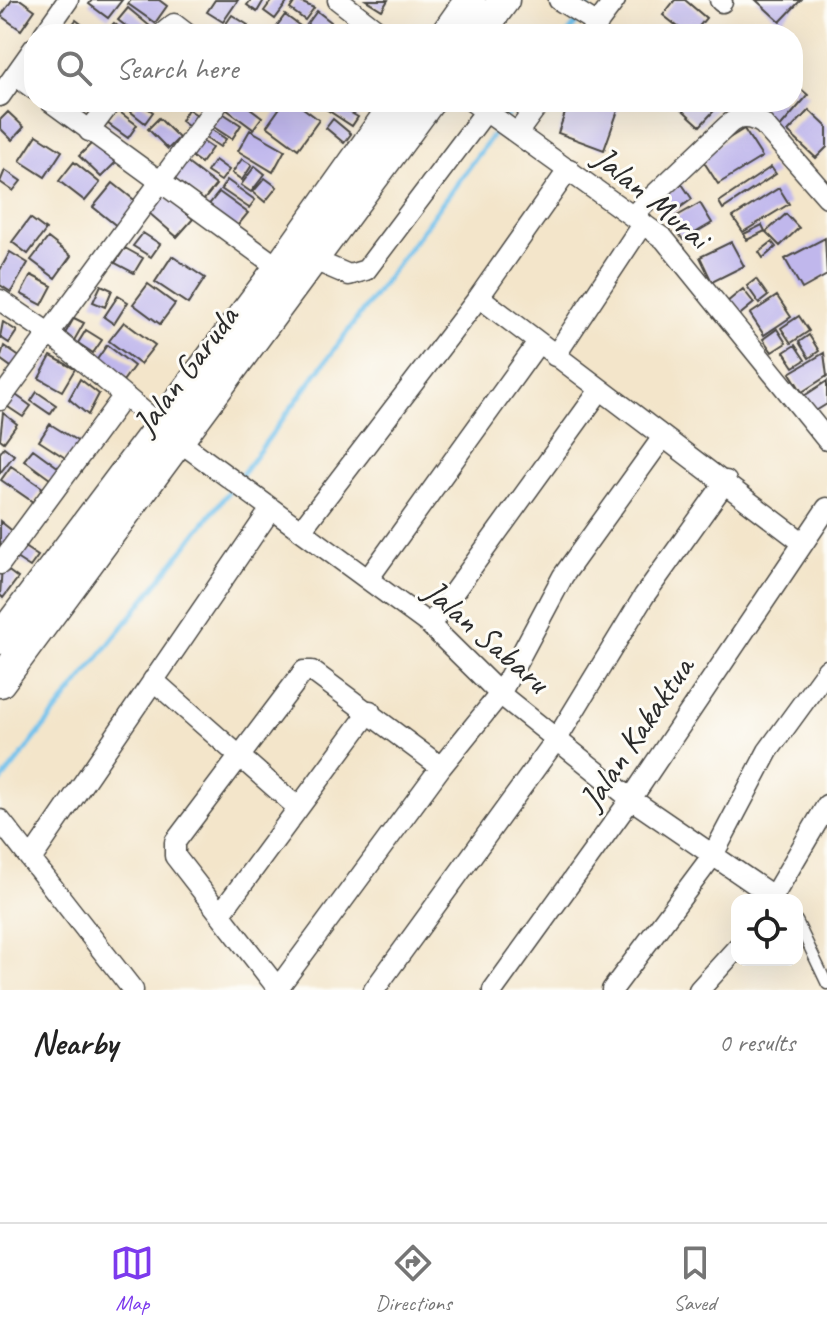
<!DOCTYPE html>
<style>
body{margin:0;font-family:Caveat,sans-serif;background:#f6f6f6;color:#222}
.controls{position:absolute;right:24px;bottom:24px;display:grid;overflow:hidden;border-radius:16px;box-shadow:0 8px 32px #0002}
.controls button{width:72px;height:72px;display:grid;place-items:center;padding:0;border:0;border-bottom:2px solid #e0e0e0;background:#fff;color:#222;font:40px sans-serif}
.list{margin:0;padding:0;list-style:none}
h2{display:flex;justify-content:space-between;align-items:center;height:104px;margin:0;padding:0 32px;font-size:34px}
h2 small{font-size:26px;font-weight:400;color:#767676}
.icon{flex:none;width:44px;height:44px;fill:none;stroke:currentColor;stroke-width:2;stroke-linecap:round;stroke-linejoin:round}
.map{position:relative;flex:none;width:827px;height:990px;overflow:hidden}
.search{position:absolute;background:#fff;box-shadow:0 8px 32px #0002;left:24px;right:24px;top:24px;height:88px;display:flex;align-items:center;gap:20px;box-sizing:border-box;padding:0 28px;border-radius:32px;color:#767676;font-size:30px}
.sheet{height:232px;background:#fff}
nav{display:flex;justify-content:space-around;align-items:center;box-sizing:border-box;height:112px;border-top:2px solid #e0e0e0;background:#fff;font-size:22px;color:#767676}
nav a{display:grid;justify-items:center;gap:4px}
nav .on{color:#7c3aed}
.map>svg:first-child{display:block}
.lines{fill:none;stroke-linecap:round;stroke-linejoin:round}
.stream{stroke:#71c1ec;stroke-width:5}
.building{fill:#c0b7ec}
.lane-casing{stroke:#494743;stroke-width:13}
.street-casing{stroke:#494743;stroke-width:23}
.secondary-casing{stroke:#494743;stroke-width:33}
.lane{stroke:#fff;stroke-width:10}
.street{stroke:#fff;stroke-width:20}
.secondary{stroke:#fff;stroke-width:30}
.labels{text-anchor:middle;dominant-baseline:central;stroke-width:6;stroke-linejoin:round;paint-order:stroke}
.street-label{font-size:34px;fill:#2b2b2b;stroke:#fdfcf7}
</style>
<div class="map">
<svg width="827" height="990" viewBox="0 0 827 990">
<rect width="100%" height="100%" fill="#fdfcf7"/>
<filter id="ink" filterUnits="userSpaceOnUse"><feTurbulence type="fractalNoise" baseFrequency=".0125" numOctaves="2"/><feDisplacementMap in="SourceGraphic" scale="16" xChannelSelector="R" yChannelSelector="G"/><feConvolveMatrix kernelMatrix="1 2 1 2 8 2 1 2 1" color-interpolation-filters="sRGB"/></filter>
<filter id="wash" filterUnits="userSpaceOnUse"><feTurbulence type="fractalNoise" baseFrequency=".006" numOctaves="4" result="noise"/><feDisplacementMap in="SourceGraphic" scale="32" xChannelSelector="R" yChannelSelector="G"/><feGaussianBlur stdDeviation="1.8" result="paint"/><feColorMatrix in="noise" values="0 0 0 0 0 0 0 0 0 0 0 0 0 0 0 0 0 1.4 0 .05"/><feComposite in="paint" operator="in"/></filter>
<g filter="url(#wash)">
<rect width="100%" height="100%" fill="#f3e5ca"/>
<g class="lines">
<path class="stream" d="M585,11L593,0
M568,34L579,19
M504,120L518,102
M240,477L498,128
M0,783L234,485"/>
</g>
<g id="blocks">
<path class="building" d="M12,0H21L35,10L21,30L1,16Z
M92,0H122L108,18L89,4Z
M131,0H159L167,6L155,23L128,4Z
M215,0H238L223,22L207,12Z
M251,0H264L257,12L247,5Z
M272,0H289L275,19L264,11Z
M296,0L314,8L305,20L290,9Z
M366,0H388L382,10Z
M675,0H685L706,18L693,34H687L663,15Z
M756,0H801L780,22Z
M128,8L151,27L145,34H136L118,20Z
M317,11L331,22L322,34H300Z
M232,15L248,25L242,34H219Z
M285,15L300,26L294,34H280L274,30Z
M76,20L94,34L66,33Z
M114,23L127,34H104Z
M793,82L808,95L777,131L757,114L767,102H793Z
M139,102L153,112L145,123L131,112Z
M231,102H242L262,117L253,129L226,109Z
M284,102H295L319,120L298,149L267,126Z
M331,102L358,117L352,126L326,109Z
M569,102H621L604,150L558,133Z
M674,102H722L700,126Z
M188,109L203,119L195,131L181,121Z
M117,110L137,125L128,138L107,123Z
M809,110L827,127V147L816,158L788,132Z
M8,112L24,127L12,140L0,128V120Z
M221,112L241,125L232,139L212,126Z
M159,118L179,138L168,149L148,129Z
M333,119L351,134L344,143L326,128Z
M209,128L226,139L220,147L204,136Z
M744,129L762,157L718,184L700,156Z
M250,130L285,150L273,172L238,151Z
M37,135L62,151L45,177L20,161Z
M96,139L118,160L101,177L79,156Z
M199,139L212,148L201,163L188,154Z
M242,159L252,165L242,180L232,173Z
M215,160L229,170L221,181L207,172Z
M74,162L100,183L85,201L59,181Z
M186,162L216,185L203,201L173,178Z
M255,166L265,174L251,192L241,185Z
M771,167L776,174L723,209L719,202Z
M5,170L21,181L13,191L0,182Z
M265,178L277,187L265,202L253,192Z
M227,180L255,200L249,208L221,189Z
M113,183L138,203L118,227L93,207Z
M682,184L692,199L671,214L660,199Z
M779,188L789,204L743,232L733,217Z
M219,192L248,213L234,230L206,208Z
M164,195L193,219L177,237L149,213Z
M700,203L712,223L683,240L670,220Z
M786,214L799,228L780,246L766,232Z
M30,218L46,230L28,254L12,242Z
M762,225L765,231L747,240L744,234Z
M143,233L160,244L151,257L133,246Z
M48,238L71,256L55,278L31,260Z
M825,238L827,275L802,289L785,259Z
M731,242L744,266L712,282L700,257Z
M772,242L776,247L763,258L759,252Z
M125,248L143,258L134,273L115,263Z
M10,252L28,263L11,292L0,285V270Z
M172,256L205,278L188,304L155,282Z
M31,275L52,286L42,305L21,294Z
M756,279L768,296L759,303L747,286Z
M148,284L175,304L160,324L133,304Z
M101,285L112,290L105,307L93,302Z
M743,289L754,303L737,317L726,303Z
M118,296L128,302L114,324L104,317Z
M777,296L791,317L764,335L750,314Z
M799,316L809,331L791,343L781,328Z
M74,318L84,323L72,344L62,339Z
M3,322L17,331L9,343L0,337Z
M124,322L155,345L140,364L109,341Z
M777,329L786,343L772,352L763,339Z
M86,330L102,340L93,353L78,343Z
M809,335L819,351L809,358L799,342Z
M107,345L134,366L123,381L96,361Z
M795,345L805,360L794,367L784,352Z
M4,346L21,358L14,369L0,359Z
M824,353L827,376L802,392L790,373Z
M51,356L75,369L62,391L39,378Z
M80,379L99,394L88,415L69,399Z
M827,381V404L814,412L804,396Z
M37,392L56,405L50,414L31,401Z
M13,393L31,406L23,417L5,405Z
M3,413L17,424L4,442L0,439Z
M50,424L82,444L70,461L39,441Z
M4,447L14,455L0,473V453Z
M33,449L63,471L54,482L24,460Z
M11,466L43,488L33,502L1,480Z
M0,521L15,533L4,549L0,546Z
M18,543L38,556L30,567L10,554Z
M2,566L18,578L3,598L0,595Z"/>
</g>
</g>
<g filter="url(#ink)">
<use href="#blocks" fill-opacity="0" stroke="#494743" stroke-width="2"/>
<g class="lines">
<defs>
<path id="lane" d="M797,921L827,984"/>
<path id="street" d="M338,0L382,34
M559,0L598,24
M720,0L722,2
M591,32L615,0
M44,34L68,0
M162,34L174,24L187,34
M15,75L34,89
M0,96L34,48
M51,102L279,268
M473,102L664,239L827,440
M89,131L111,102
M518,132L540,102
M632,216L728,125C739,115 751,117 763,124L827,197
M314,260L349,275L366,270L486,111
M479,297L802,542
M0,300L50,334L179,441L430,625L500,694L631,799L774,897
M555,356L643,223
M0,400L219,102
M301,530L479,297L569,169
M0,564L123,397
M368,579L538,343
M430,625L600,390
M153,680L297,807
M0,820L133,990
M32,858L271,509
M771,900L827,805
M221,913L370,711
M278,988L441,767L500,694L563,576L663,437
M279,990L175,856V842L304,671H312L441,767
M374,990L558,737L644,596L726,481
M493,990L631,799L827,508
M612,990L713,855L768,751L827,670
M699,990L737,948"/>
<path id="secondary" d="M446,34L470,0
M479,34L504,0
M0,639L279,268L397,102
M0,682L429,102"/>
</defs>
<use href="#lane" class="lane-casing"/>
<use href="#street" class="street-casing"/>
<use href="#secondary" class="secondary-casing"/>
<use href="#lane" class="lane"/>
<use href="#street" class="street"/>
<use href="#secondary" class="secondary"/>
</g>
</g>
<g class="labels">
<g class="street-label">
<text transform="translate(652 197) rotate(40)">Jalan Murai</text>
<text transform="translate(185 370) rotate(-53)">Jalan Garuda</text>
<text transform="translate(487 636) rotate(41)">Jalan Sabaru</text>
<text transform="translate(636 733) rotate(-56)">Jalan Kakaktua</text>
</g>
</g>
</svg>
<div class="controls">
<button><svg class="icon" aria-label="locate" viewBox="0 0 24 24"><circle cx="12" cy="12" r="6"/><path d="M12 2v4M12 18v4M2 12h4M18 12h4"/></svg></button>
</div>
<div class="search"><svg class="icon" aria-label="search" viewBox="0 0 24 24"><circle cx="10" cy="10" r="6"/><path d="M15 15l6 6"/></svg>Search here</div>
</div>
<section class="sheet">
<h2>Nearby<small>0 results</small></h2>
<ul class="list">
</ul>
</section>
<nav>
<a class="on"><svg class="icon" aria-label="map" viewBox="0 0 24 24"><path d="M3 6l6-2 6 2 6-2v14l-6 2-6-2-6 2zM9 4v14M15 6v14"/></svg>Map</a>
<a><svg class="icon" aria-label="directions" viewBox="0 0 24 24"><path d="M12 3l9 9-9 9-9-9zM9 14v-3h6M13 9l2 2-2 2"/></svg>Directions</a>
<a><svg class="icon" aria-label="saved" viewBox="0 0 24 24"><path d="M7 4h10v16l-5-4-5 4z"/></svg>Saved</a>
</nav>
